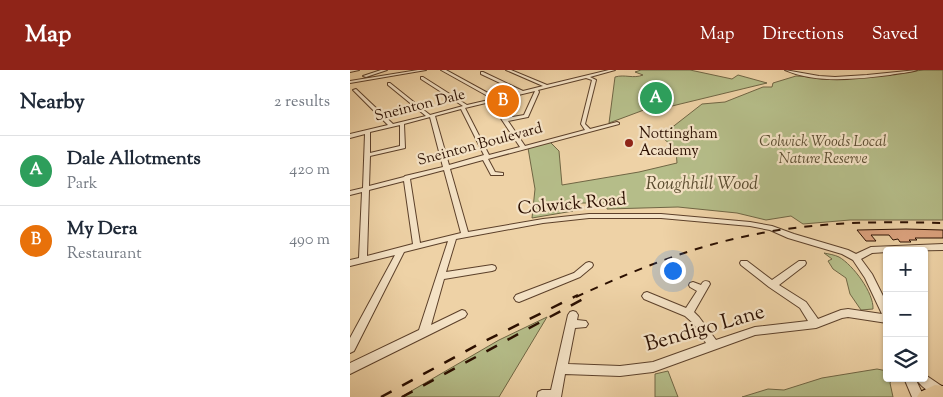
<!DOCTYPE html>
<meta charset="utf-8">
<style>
body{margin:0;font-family:"Sorts Mill Goudy",serif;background:#f6f6f7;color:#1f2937}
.controls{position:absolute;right:15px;bottom:15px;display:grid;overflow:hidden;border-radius:5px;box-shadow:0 1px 4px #0004}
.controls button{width:45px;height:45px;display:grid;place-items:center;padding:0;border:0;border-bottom:1px solid #e0e1e3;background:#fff;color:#1f2937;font:25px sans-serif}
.you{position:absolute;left:322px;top:200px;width:18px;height:18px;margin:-12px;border:4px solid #fff;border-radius:50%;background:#1a73e8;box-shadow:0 0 0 8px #1a73e833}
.badge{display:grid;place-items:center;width:32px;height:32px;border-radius:50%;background:#8f2418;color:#fff;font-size:16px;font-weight:700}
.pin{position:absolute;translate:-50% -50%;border:2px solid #fff;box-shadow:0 1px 5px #0006}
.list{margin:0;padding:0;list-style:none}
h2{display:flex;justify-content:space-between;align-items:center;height:65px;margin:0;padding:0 20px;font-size:21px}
h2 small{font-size:16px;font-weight:400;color:#747a83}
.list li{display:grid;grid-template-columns:32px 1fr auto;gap:15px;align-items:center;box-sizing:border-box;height:70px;padding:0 20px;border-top:1px solid #e0e1e3}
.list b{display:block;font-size:19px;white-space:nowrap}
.list p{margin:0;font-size:16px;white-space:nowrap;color:#747a83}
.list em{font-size:16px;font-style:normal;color:#747a83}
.icon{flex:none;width:28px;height:28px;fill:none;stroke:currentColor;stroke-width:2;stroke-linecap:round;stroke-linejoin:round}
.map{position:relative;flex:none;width:593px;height:327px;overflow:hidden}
header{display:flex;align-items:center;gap:30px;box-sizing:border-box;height:70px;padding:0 25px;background:#8f2418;color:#fff}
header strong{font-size:24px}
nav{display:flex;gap:28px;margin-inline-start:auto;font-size:18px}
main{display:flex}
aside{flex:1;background:#fff}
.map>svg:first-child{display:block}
.green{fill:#b5bd89;stroke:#706644}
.building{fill:#dca27e;stroke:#2b0f00}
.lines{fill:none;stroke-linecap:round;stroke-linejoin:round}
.minor-casing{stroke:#5c402a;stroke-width:2}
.major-casing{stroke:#2b0f00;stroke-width:2}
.minor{fill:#f4e2c5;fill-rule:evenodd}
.major{fill:#eed2a6;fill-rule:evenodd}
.rail-far1{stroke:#2b0f00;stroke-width:2;stroke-dasharray:8 8;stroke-linecap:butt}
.rail{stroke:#2b0f00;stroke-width:2.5;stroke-dasharray:12 12;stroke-linecap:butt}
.poi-dot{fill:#8f2418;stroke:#f4e2c5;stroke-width:2}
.labels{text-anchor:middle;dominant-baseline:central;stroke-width:4.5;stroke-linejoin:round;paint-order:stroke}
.far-street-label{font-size:15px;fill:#2b0f00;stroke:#f4e2c5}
.far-poi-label{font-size:15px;fill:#2b0f00;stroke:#f4e2c5;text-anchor:start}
.far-park-label{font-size:15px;font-style:italic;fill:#5b4c30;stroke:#f4e2c5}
.park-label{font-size:18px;font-style:italic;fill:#5b4c30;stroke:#f4e2c5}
.street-label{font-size:18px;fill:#2b0f00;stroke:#f4e2c5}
.near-street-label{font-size:21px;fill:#2b0f00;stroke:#f4e2c5}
</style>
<header>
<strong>Map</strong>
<nav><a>Map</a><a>Directions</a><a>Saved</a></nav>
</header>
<main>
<aside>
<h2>Nearby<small>2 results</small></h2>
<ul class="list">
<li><span class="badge" style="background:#2e9e5b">A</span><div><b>Dale Allotments</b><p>Park</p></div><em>420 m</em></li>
<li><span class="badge" style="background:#e8710a">B</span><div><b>My Dera</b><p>Restaurant</p></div><em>490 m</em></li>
</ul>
</aside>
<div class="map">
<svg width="593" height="327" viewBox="0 0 593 327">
<rect width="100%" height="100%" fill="#eed2a6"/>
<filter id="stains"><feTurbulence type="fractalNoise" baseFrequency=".004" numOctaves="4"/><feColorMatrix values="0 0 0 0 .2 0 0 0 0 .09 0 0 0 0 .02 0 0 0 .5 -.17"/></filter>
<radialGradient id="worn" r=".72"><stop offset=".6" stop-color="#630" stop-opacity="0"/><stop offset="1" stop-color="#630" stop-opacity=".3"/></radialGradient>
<path class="green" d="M291,0H340L382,9L388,5L417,13L322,36L310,34L259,53L265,7C275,4 283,9 293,5L285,2Z
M574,0H593V150H500L453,154L441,146L416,150L387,143L328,137L257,139L256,133H225L223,141L182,148L185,119L178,78L200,72L209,81L212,115L289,102L327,93L326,80L311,66L352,34L375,32L413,17H422L423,13L446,6L494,9Z
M474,183C479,184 485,185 489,187C503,195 524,223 523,239L511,240L500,224L496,208L483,199L478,191L482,189Z
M197,247L149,327H51L149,270Z
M527,299L537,301V308H542L540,313L543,327H392L418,319L434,320L472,308Z
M318,301L328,327H305V304Z"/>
<path class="building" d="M556,159L593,160V168H565L567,170H559L561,172H550L548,169L543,170L539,165H521L526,171H516L507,160Z"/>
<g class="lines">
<defs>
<path id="minor" d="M0,0H9L0,2Z
M31,0H37L16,7L13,6Z
M68,0H76L0,13V11Z
M91,0H96L147,28L169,22L131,4V2H133L173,21L193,16L156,0H161L197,15L259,0H265L240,7L246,10L235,54L240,59L267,52L269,53V54L138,89L145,102L153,103V105H141L133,90L100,99L118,162L193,149L239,144H311L400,152L422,156L444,164L498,180L506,184L521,177L593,174V180L537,181V182L522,183L511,189L522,204L537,234V253L498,247L492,248L466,258L405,265L303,302L270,306L215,304L211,327H187L188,322L192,320H201L218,245L220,242L223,241L226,242L228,245L227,250L236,251L238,254L236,257L225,258L218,294L270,296L303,292L356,273L343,253L335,246L294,229L292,226L294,223L297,222L336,238L347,221L340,217L339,215L340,213L343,212L351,215C353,211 355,210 359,212L360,214L344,242L349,247L366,270L405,257L458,251L450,238L419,217L391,195L390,193L391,191H397L422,210L449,191H455L456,193L455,195L429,215L456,232L468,249L491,240L498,239L532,244L515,208L503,190L492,184L438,168L420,160L400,156L311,148H239L193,153L106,169L96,202L142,195L145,196L146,198L145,200L142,201L94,209L81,255L112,240L115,241L117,244L115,247L0,304V293L69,260L98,171L54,182L4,281L0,283V268L45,185L0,196V190L9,188L12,122L0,125V121L13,118L15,64L0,68V64L38,55L3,20L6,19L43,54L76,46L38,15V13H40L80,45L113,36L71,9V7H73L117,35L143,29ZM236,8L242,10L231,54L235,60L175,76L158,51L178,47L189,22L188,20ZM185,21L174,45L156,48L144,31ZM140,32L170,77L139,85L115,38ZM111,39L134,85L99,95L85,46ZM80,47L93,97L55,106L54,107L19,116L20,86L55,78L54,54ZM50,55V76L20,83V62ZM94,100L111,163L70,173L60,109ZM54,111L63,174L17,186L19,120Z
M435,0L469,6L485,7L517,5L567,0C559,3 549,3 540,5C507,9 467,14 435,0Z
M239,192L242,193L243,195L242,197L230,207L169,232L166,231L164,228L166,225L224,203L236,193Z
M574,304L593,317V327C585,327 569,316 566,308H574Z
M554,308H565L574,327H562Z"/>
<path id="major" d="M585,315L593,316V327H567L570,322Z"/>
</defs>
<use href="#minor" class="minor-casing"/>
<use href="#major" class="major-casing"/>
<use href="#minor" class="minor"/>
<use href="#major" class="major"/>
<path class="rail-far1" d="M226,227C280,202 338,178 397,166C461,152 527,151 593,153"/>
<path class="rail" d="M31,327L131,273L228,225
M52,327L233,229"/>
</g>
<circle class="poi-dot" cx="279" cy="73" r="5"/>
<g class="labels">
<g class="far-street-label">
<text transform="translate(70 36) rotate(-14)">Sneinton Dale</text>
<text transform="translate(130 75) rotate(-15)">Sneinton Boulevard</text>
</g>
<g class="far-poi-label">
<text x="289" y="64">Nottingham<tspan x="289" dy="17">Academy</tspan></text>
</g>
<g class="far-park-label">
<text x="473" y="72">Colwick Woods Local<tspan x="473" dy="17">Nature Reserve</tspan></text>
</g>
<g class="park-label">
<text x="352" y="115">Roughhill Wood</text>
</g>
<g class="street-label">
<text transform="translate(222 135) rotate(-5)">Colwick Road</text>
</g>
<g class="near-street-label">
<text transform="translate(355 259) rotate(-16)">Bendigo Lane</text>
</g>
</g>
<rect width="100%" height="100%" filter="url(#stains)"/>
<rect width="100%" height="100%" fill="url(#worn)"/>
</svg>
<div class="controls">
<button>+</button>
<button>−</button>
<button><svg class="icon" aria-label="layers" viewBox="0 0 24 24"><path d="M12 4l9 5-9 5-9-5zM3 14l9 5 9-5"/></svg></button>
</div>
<div class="you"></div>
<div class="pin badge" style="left:306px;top:28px;background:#2e9e5b">A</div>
<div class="pin badge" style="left:153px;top:31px;background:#e8710a">B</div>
</div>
</main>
